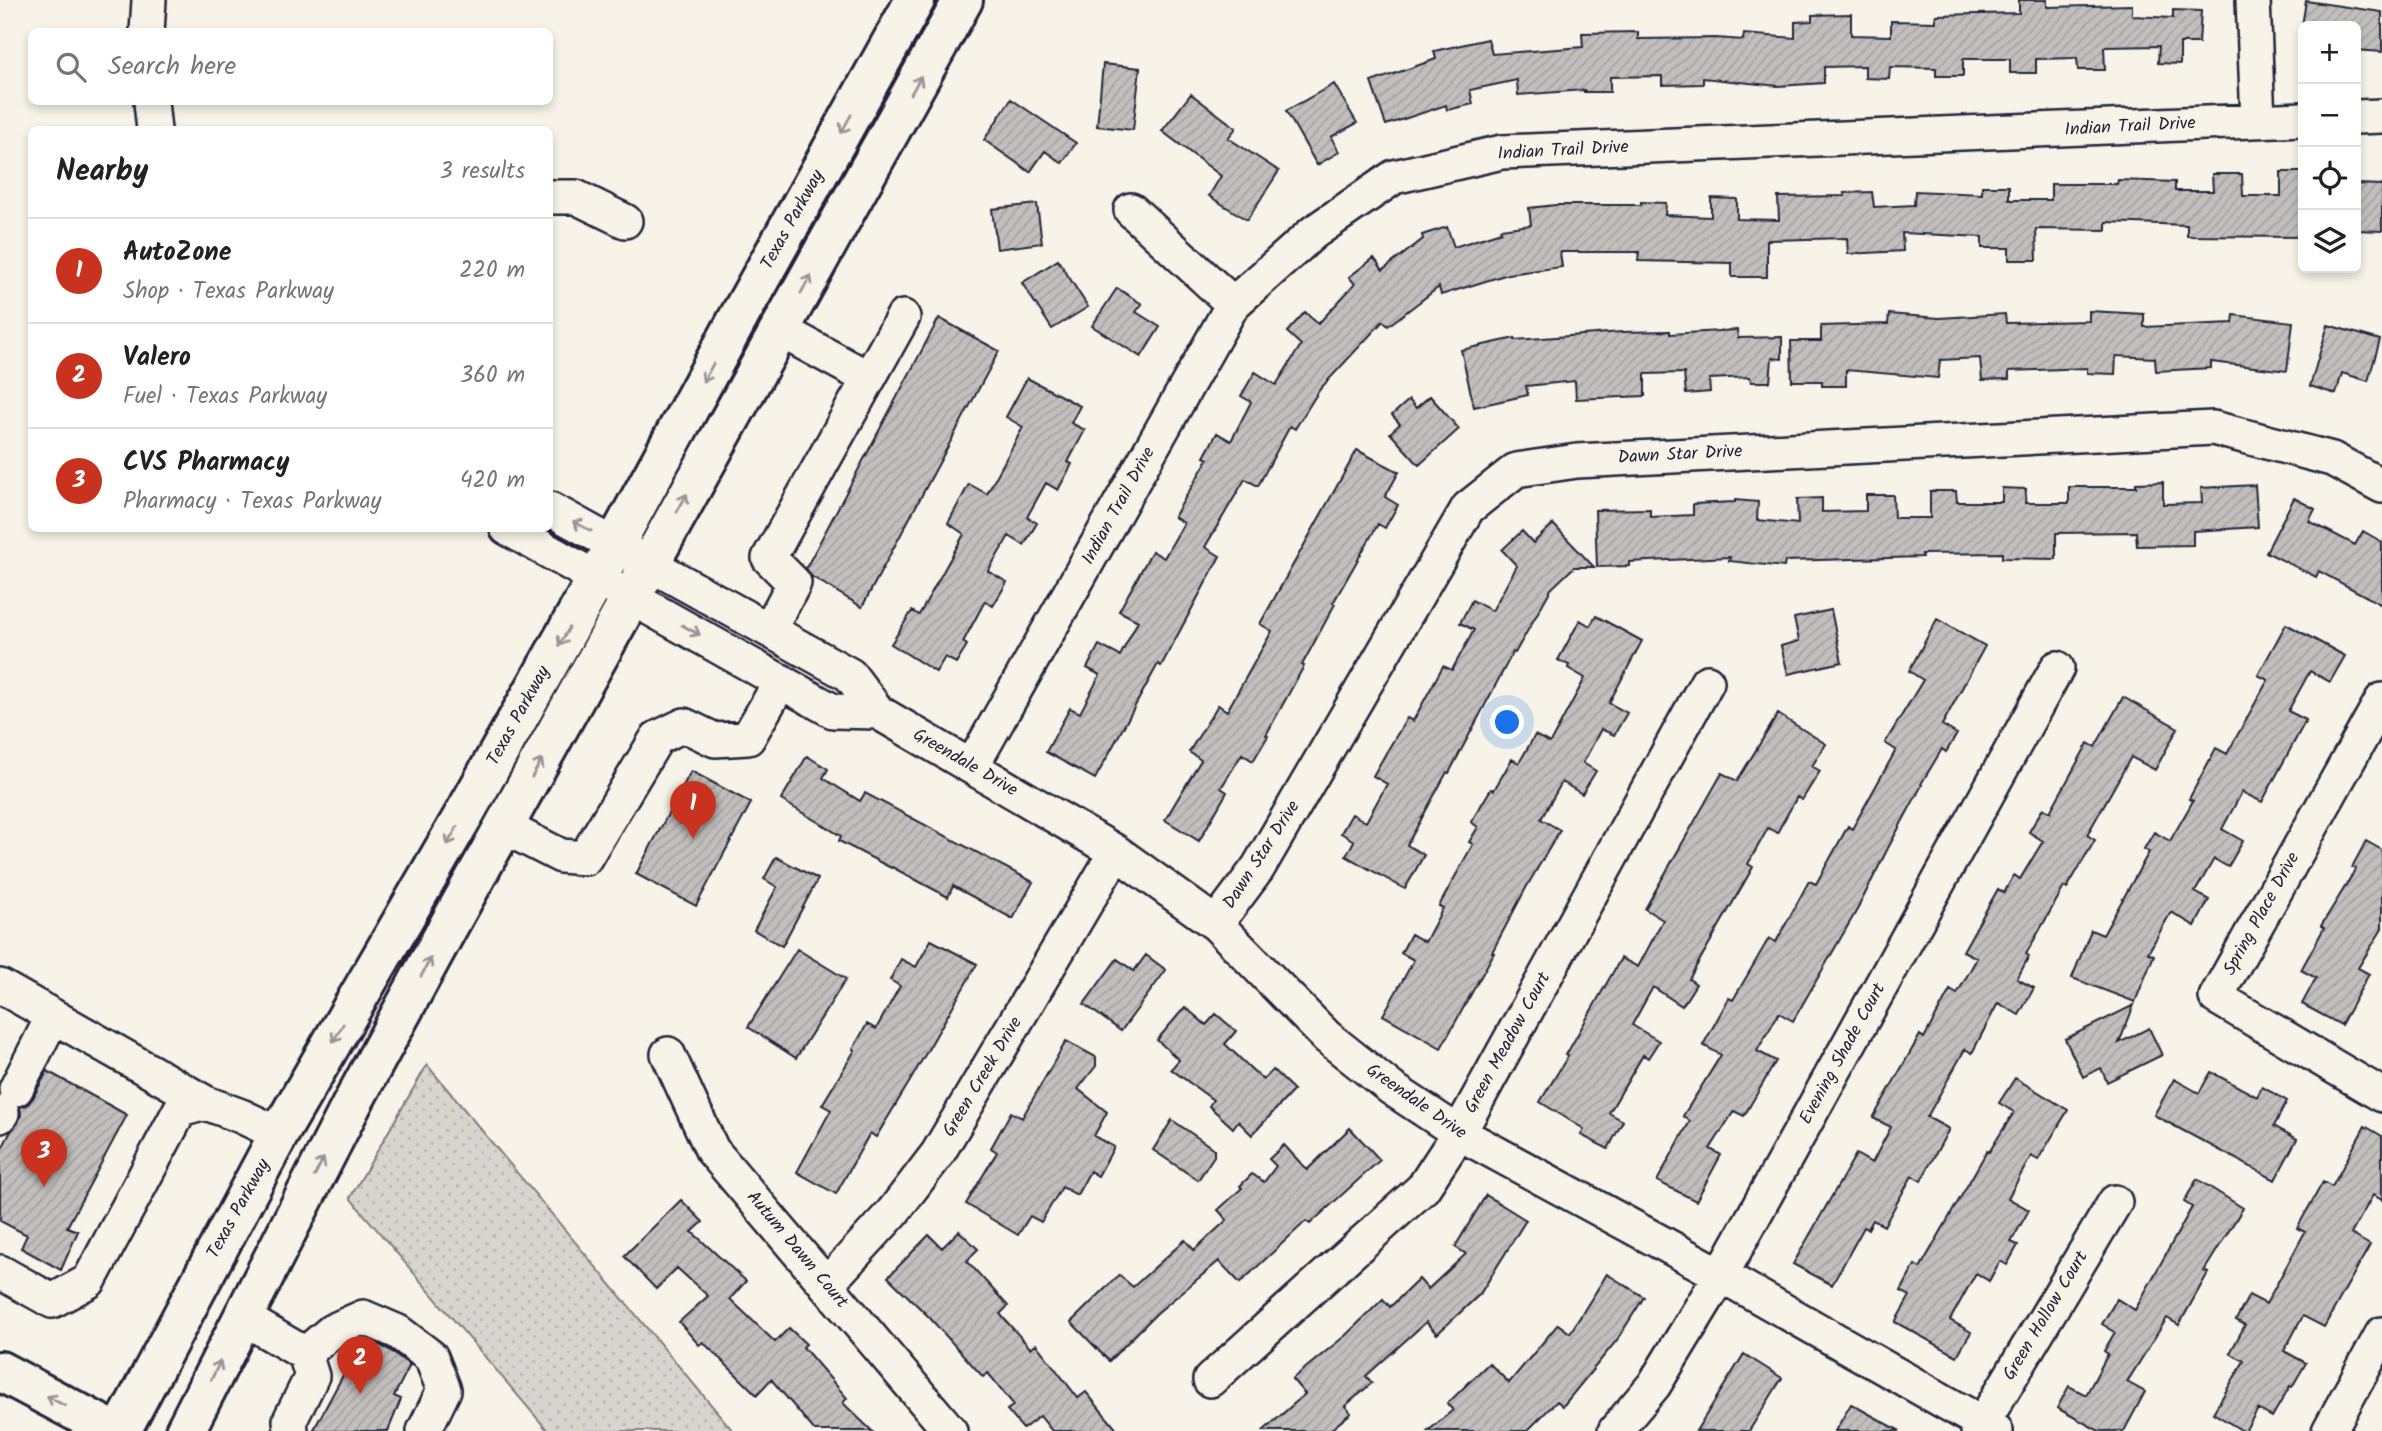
<!DOCTYPE html>
<meta charset="utf-8">
<style>
body{margin:0;font-family:Kalam,sans-serif;background:#f2f2f2;color:#222}
.controls{position:absolute;right:21px;top:21px;display:grid;overflow:hidden;border-radius:10px;box-shadow:0 4px 10px #0003}
.controls button{width:63px;height:63px;display:grid;place-items:center;padding:0;border:0;border-bottom:2px solid #e0e0e0;background:#fff;color:#222;font:35px sans-serif}
.you{position:absolute;left:1508px;top:723px;width:24px;height:24px;margin:-18px;border:5px solid #fff;border-radius:50%;background:#1a73e8;box-shadow:0 0 0 10px #1a73e833}
.badge{display:grid;place-items:center;width:46px;height:46px;border-radius:50%;background:#c8321e;color:#fff;font-size:23px;font-weight:700}
.pin{position:absolute;translate:-50% -58px;filter:drop-shadow(0 2px 4px #0008)}
.pin::after{content:'';position:absolute;top:37px;width:24px;height:21px;background:inherit;clip-path:polygon(0 0,100% 0,50% 100%)}
.list{margin:0;padding:0;list-style:none}
h2{display:flex;justify-content:space-between;align-items:center;height:91px;margin:0;padding:0 28px;font-size:30px}
h2 small{font-size:23px;font-weight:400;color:#767676}
.list li{display:grid;grid-template-columns:46px 1fr auto;gap:21px;align-items:center;box-sizing:border-box;height:105px;padding:0 28px;border-top:2px solid #e0e0e0}
.list b{display:block;font-size:26px;white-space:nowrap}
.list p{margin:0;font-size:23px;white-space:nowrap;color:#767676}
.list em{font-size:23px;font-style:normal;color:#767676}
.icon{flex:none;width:38px;height:38px;fill:none;stroke:currentColor;stroke-width:2;stroke-linecap:round;stroke-linejoin:round}
.map{position:relative;flex:none;width:2382px;height:1431px;overflow:hidden}
.search{position:absolute;background:#fff;box-shadow:0 4px 10px #0003;left:28px;top:28px;width:525px;height:77px;display:flex;align-items:center;gap:18px;box-sizing:border-box;padding:0 24px;border-radius:10px;color:#767676;font-size:26px}
.panel{position:absolute;background:#fff;box-shadow:0 4px 10px #0003;left:28px;top:126px;width:525px;height:406px;border-radius:10px}
.map>svg:first-child{display:block}
.grass{fill:url(#grass-dots);stroke:#7d7c85;stroke-width:2}
.building{fill:url(#building-hatch);stroke:#22223b;stroke-width:2}
.lines{fill:none;stroke-linecap:round;stroke-linejoin:round}
.minor-casing{stroke:#22223b;stroke-width:38}
.major-casing{stroke:#22223b;stroke-width:44}
.minor{stroke:#f7f3e8;stroke-width:33}
.major{stroke:#f7f3e8;stroke-width:38}
.oneway{stroke:#97959a}
.labels{text-anchor:middle;dominant-baseline:central;stroke-width:5;stroke-linejoin:round;paint-order:stroke}
.street-label{font-size:18px;fill:#22223b;stroke:#f7f3e8}
</style>
<div class="map">
<svg width="2382" height="1431" viewBox="0 0 2382 1431">
<defs>
<pattern id="grass-dots" width="8" height="8" patternUnits="userSpaceOnUse" patternTransform="scale(1.75)"><rect width="8" height="8" fill="#d8d5cf"/><path d="M2 2h.1M6 6h.1" fill="none" stroke="#b9b7b3" stroke-width="1.8" stroke-linecap="round"/></pattern>
<pattern id="building-hatch" width="6" height="6" patternUnits="userSpaceOnUse" patternTransform="scale(1.75)"><rect width="6" height="6" fill="#c2bfbd"/><path d="M-1 1l2-2M0 6l6-6M5 7l2-2" fill="none" stroke="#a6a4a3"/></pattern>
</defs>
<rect width="100%" height="100%" fill="#f7f3e8"/>
<filter id="ink" filterUnits="userSpaceOnUse"><feTurbulence type="fractalNoise" baseFrequency=".0143" numOctaves="2"/><feDisplacementMap in="SourceGraphic" scale="14" xChannelSelector="R" yChannelSelector="G"/><feConvolveMatrix kernelMatrix="1 2 1 2 8 2 1 2 1" color-interpolation-filters="sRGB"/></filter>
<g filter="url(#ink)">
<path class="grass" d="M427,1065L733,1431H548L350,1198Z"/>
<path class="building" d="M2019,0H2047V7L2132,5V16L2173,18V10L2201,11L2199,43H2180V64L2158,63L2159,46L2104,47L2105,70H2078L2077,58L2036,59V73H2010V59H1963V76H1936V68L1890,67L1889,79L1865,78V66L1824,67V83L1778,86L1703,78V84L1662,85V76L1610,77V92H1584V90L1518,95L1517,80L1470,90L1473,104L1447,110L1446,105L1386,125L1371,82L1436,59L1434,51L1488,39L1492,54L1583,47L1582,33L1638,32V39L1716,38L1743,40L1744,34L1795,38V22L1812,21V15L1851,14V35L1891,36V21L1936,22V15L2019,13Z
M2306,1L2382,12V52L2356,50V26H2302Z
M1103,64L1140,68L1133,130L1097,126Z
M1334,84L1357,123L1331,137L1339,152L1317,165L1286,111Z
M1191,94L1236,128L1228,138L1279,171L1247,220L1209,196L1221,176L1162,131Z
M1011,99L1076,143L1062,163L1045,151L1030,172L984,140Z
M2281,172H2303V237L2187,236V225L2106,222V230L2036,229L2037,260H2009V248H1982V237L1902,233L1903,251L1848,254L1847,238L1767,240V277H1732V263L1638,261L1639,252H1560L1562,267L1508,274L1441,295L1439,287L1388,326L1383,321L1320,389L1295,429L1290,426L1258,486L1245,479L1205,547L1220,556L1161,666L1158,664L1095,779L1046,752L1070,708L1080,713L1100,675L1087,668L1099,645L1120,656L1138,621L1119,611L1152,551L1164,558L1184,523L1174,517L1208,459L1204,457L1217,433L1231,441L1251,402L1241,396L1255,372L1276,385L1301,345L1287,332L1305,312L1318,324L1355,284L1349,277L1374,258L1383,270L1423,239L1422,235L1447,227L1454,247L1501,232L1500,229L1531,225L1529,208L1556,205H1641V202L1666,203L1665,215L1711,217V198L1737,199V219L1779,220L1778,197L1845,196L1844,193L1872,192L1874,207L1914,205L1915,191L1982,194V186H2009V200H2051V184H2117L2118,180L2175,182V191H2213L2212,174H2242L2243,196H2281Z
M2356,184L2382,185V231L2356,230Z
M1037,204L1042,243L997,249L992,209Z
M1058,260L1088,307L1052,329L1022,283Z
M1117,288L1142,304L1136,312L1160,327L1141,357L1092,326Z
M2089,311L2144,314V327L2233,323L2234,315L2293,322L2287,371L2211,362V368L2156,371L2155,358L2116,356L2115,374L2087,373V368L2009,371V379L1982,380L1980,358L1940,360L1938,378L1846,370V386H1822V381H1792L1791,341H1821V326L1888,324L1889,314L1939,318L2005,314L2006,323L2089,321Z
M939,318L999,351L862,607L811,576L806,568Z
M2328,325L2380,340L2368,381L2342,373L2336,394L2310,386Z
M1737,330L1738,338L1782,337V359L1772,358L1770,382H1751L1750,377L1709,379L1710,392L1686,394L1684,373L1645,374V396L1576,399L1575,381L1526,386L1528,395L1474,407L1461,350L1515,338V340L1622,332L1670,331V334Z
M1027,378L1080,406L1071,423L1085,430L1068,462L1072,464L1058,490L1046,483L1027,517L1037,523L1024,545L1009,536L988,571L1007,582L993,606L985,601L963,642L967,645L956,663L945,657L936,672L891,644L912,611L919,615L964,534L948,523L969,484L987,494L1023,427L1006,417Z
M1430,396L1459,429L1419,465L1390,433L1400,424L1392,415L1409,400L1416,408Z
M1357,450L1399,472L1385,497L1398,505L1385,528L1378,524L1333,603L1335,604L1302,665L1304,666L1266,735L1268,736L1253,761L1242,754L1221,788L1227,792L1199,841L1165,820L1201,760L1189,752L1218,705L1227,711L1272,631L1260,624Z
M2163,482V504L2202,503L2201,488L2255,485L2258,527L2193,531V545L2137,546L2136,532L2056,533V559L2002,558V553L1922,554V557L1785,561L1784,567L1729,561L1730,557L1629,562V566L1597,567L1595,510L1650,509V517L1693,515V504L1735,502V500L1758,502L1757,520L1798,524L1797,499L1822,498V512L1866,511V495H1893L1894,518H1930V491H1956L1957,502H2002V488L2026,489L2025,503H2069V487H2136V483Z
M2294,498L2315,509L2309,521L2355,545L2363,531L2382,542V605L2319,571L2316,577L2266,552Z
M1553,524L1594,567H1574L1551,589L1515,653L1513,652L1449,773L1447,772L1407,845L1424,855L1405,889L1346,856L1354,841L1341,833L1352,814L1366,822L1387,784L1373,776L1386,753L1407,718L1413,721L1443,666L1452,670L1474,630L1460,623L1472,600L1492,611L1517,566L1502,550L1522,531L1533,543Z
M1831,610L1842,662L1788,674L1781,646L1799,641L1794,618Z
M1596,616L1642,641L1609,703L1627,713L1614,735L1601,729L1583,763L1596,771L1582,794L1562,782L1541,819L1560,830L1527,886L1492,952L1494,953L1441,1048L1383,1015L1414,960L1401,953L1411,934L1425,942L1443,908L1439,906L1473,844L1469,842L1478,827L1471,822L1491,789L1494,790L1512,759L1519,763L1535,735L1550,743L1585,678L1568,668L1569,665L1558,660L1580,620L1590,626Z
M1937,619L1985,646L1942,725L1957,734L1946,752L1942,749L1921,784L1922,785L1888,848L1858,908L1793,1021L1779,1013L1757,1051L1776,1061L1744,1116L1734,1111L1710,1149L1721,1155L1696,1201L1657,1181L1690,1121L1683,1116L1721,1055L1703,1045L1729,998L1733,1000L1769,938L1776,942L1809,881L1816,884L1848,826L1852,829L1896,750L1885,743L1923,680L1909,671Z
M2286,624L2345,656L2330,682L2310,671L2288,711L2306,720L2262,802L2242,792L2222,829L2243,841L2228,867L2214,859L2195,892L2209,900L2195,926L2171,912L2148,953L2154,955L2135,1002L2072,978L2091,930L2103,935L2149,852L2144,849L2154,832L2170,841L2193,801L2189,799L2216,748L2227,754L2268,680L2258,675Z
M2123,697L2178,728L2155,770L2131,757L2087,835L2095,840L2067,888L2064,887L2026,954L2029,956L2017,979L2034,988L2019,1015L1998,1003L1972,1053L1965,1049L1927,1117L1949,1129L1921,1181L1912,1176L1884,1226L1873,1220L1868,1229L1864,1227L1832,1285L1793,1264L1856,1154L1872,1163L1891,1127L1873,1118L1920,1035L1924,1038L1950,990L1957,994L1977,958L1963,951L1998,889L2004,893L2014,875L2020,879L2043,841L2029,832L2043,808L2050,812L2088,743L2095,747Z
M1778,714L1826,744L1812,766L1820,771L1802,800L1797,797L1777,833L1768,828L1748,864L1753,867L1689,979L1696,984L1682,1006L1653,987L1632,1025L1659,1041L1648,1058L1643,1055L1609,1113L1623,1121L1608,1149L1581,1135L1584,1129L1540,1102L1568,1056L1566,1055L1621,958L1638,967L1663,920L1645,909L1722,773L1737,781Z
M807,756L828,769L823,778L860,801L865,793L1033,882L1013,919L953,886L948,897L892,867L891,868L839,841L841,836L781,800Z
M691,771L751,803L696,906L636,874Z
M2366,841L2382,850V929L2358,968L2369,974L2341,1025L2302,1004L2316,978L2301,970L2324,928L2321,926L2356,869L2352,867Z
M776,857L818,879L782,946L754,930L777,887L764,879Z
M931,940L977,964L910,1081L876,1137L870,1133L836,1194L797,1172L831,1110L822,1105L855,1050L853,1049L867,1024L876,1029L900,986L890,980L901,959L916,967Z
M797,949L846,979L796,1058L748,1027Z
M1146,955L1166,970L1121,1031L1084,1004L1117,959L1134,971Z
M2134,1005L2119,1043L2149,1028L2162,1055L2107,1082L2101,1068L2083,1077L2065,1039Z
M1185,1007L1206,1025L1216,1014L1236,1031L1225,1044L1263,1080L1273,1070L1294,1090L1252,1135L1238,1121L1233,1128L1209,1106L1213,1100L1171,1069L1179,1060L1157,1040Z
M1066,1041L1096,1057V1066L1078,1089L1107,1112L1094,1136L1114,1147L1098,1176L1090,1171L1077,1195L1062,1187L1041,1222L1030,1216L1018,1235L966,1204L997,1152L991,1148L1011,1112L1022,1118Z
M47,1071L127,1115L67,1227L78,1231L61,1270L21,1248L27,1235L0,1221V1152L11,1131L18,1123L21,1115L20,1107L27,1105L33,1098Z
M2211,1072L2257,1097L2262,1087L2287,1101L2274,1126L2297,1139L2275,1180L2154,1115L2174,1079L2199,1093Z
M2015,1078L2068,1110L2038,1160L2031,1156L2008,1198L2029,1210L2011,1242L2018,1245L2007,1265L2000,1261L1989,1281L1976,1273L1950,1320L1971,1332L1957,1356L1895,1322L1910,1296L1901,1291L1915,1265L1920,1268L1987,1151L1989,1152L2014,1112L1999,1103Z
M1172,1120L1214,1149V1156L1198,1180L1153,1150Z
M2365,1126L2382,1136V1200L2373,1195L2351,1234L2370,1245L2324,1327L2303,1316L2284,1351L2306,1363L2292,1387L2290,1386L2272,1417L2258,1409L2245,1431H2243L2213,1413L2244,1361L2230,1353L2245,1325L2236,1320L2249,1295L2266,1304L2305,1232L2297,1228L2323,1182L2332,1187Z
M1350,1128L1380,1160L1310,1224L1306,1221L1240,1283L1219,1261L1157,1313L1109,1361L1071,1322L1119,1275L1133,1287L1185,1240L1194,1250L1227,1220L1218,1210L1242,1188L1240,1186L1252,1174L1264,1182L1276,1166L1269,1159L1284,1145L1307,1170Z
M2197,1179L2243,1208L2204,1271L2208,1273L2179,1325L2167,1318L2127,1382L2145,1392L2124,1431H2099L2057,1408L2069,1386L2086,1395L2108,1354L2104,1351L2115,1332L2102,1324L2117,1299L2135,1310L2192,1207L2184,1202Z
M1486,1195L1526,1220L1480,1294L1437,1334L1426,1322L1366,1376L1372,1383L1345,1406L1351,1413L1329,1431H1263L1305,1394L1292,1379L1346,1335L1383,1299L1390,1307L1419,1279L1428,1289L1466,1254L1455,1247Z
M681,1200L703,1222L692,1232L746,1281L730,1299L775,1342L789,1328L806,1344L803,1347L847,1398L843,1403L872,1431H815L771,1379L757,1395L703,1342L699,1345L679,1322L708,1296L677,1268L656,1289L624,1256Z
M959,1231L978,1249L967,1261L1008,1306L1000,1314L1030,1348L1036,1344L1078,1398L1086,1392L1118,1431H1052L1040,1416L1023,1429L1007,1410L1014,1405L988,1373L983,1377L929,1317L888,1277L929,1235L942,1248Z
M1607,1274L1644,1297L1617,1340L1563,1406L1557,1401L1527,1431H1428L1453,1410L1447,1404L1489,1363L1509,1383L1558,1324L1570,1333Z
M363,1338L388,1349L410,1365L394,1396L401,1399L388,1431H313Z
M1744,1354L1782,1378L1749,1431H1696Z
M1851,1404L1900,1431H1835Z"/>
<g class="lines">
<defs>
<path id="minor" d="M2253,0L2258,120
M147,32L149,0
M151,102L154,130
M2356,117L2382,116
M550,197H576L625,221
M1131,210L1233,304
M780,330L868,378
M550,509L850,675L878,712L1116,852L1216,924L1327,1037L1391,1088L1459,1133L1721,1275L1996,1431
M507,528L833,711L878,712
M769,630L794,583L769,558L903,317
M2382,700L2216,997L2382,1095
M972,766L1233,304L1314,232L1394,177L1502,152L2303,119
M504,827L561,856L585,858L657,738L684,725L715,740L748,738L781,681
M1216,924L1258,868L1468,508L1516,470L1577,461L2213,428L2332,459L2382,486
M0,986L206,1103
M668,1054L712,1150L950,1431
M16,1089L53,1016
M0,1116L2,1113
M0,1272L52,1301L89,1281L180,1110L206,1103L241,1116L279,1134
M826,1285L893,1212L938,1153L1116,852
M242,1317L305,1354L312,1376L290,1420L291,1431
M305,1354L332,1331L363,1317L398,1332L431,1357L444,1390L424,1431
M1210,1380L1423,1188L1459,1133L1707,682
M1615,1431L1654,1385L1721,1275L2057,668
M1978,1431L2115,1202
M2329,1431L2382,1334"/>
<path id="major" d="M0,1371L113,1431
M121,1431L279,1134L466,811L597,578L741,313L915,0
M185,1431L352,1104L448,927L963,0"/>
</defs>
<use href="#minor" class="minor-casing"/>
<use href="#major" class="major-casing"/>
<use href="#minor" class="minor"/>
<use href="#major" class="major"/>
</g>
<defs><path id="oneway-shaft" d="M-6 0H5M1.5-3L5.5 0L1.5 3" fill="none" stroke-width="1.6" stroke-linecap="round" stroke-linejoin="round" transform="scale(1.75)"/></defs>
<g class="oneway">
<use href="#oneway-shaft" transform="translate(916 85) rotate(-61)"/>
<use href="#oneway-shaft" transform="translate(846 124) rotate(119)"/>
<use href="#oneway-shaft" transform="translate(806 284) rotate(-61)"/>
<use href="#oneway-shaft" transform="translate(708 373) rotate(119)"/>
<use href="#oneway-shaft" transform="translate(682 503) rotate(-61)"/>
<use href="#oneway-shaft" transform="translate(582 526) rotate(-152)"/>
<use href="#oneway-shaft" transform="translate(691 630) rotate(29)"/>
<use href="#oneway-shaft" transform="translate(564 637) rotate(119)"/>
<use href="#oneway-shaft" transform="translate(537 768) rotate(-61)"/>
<use href="#oneway-shaft" transform="translate(452 836) rotate(120)"/>
<use href="#oneway-shaft" transform="translate(426 967) rotate(-62)"/>
<use href="#oneway-shaft" transform="translate(338 1033) rotate(120)"/>
<use href="#oneway-shaft" transform="translate(319 1167) rotate(-63)"/>
<use href="#oneway-shaft" transform="translate(216 1370) rotate(-64)"/>
<use href="#oneway-shaft" transform="translate(56 1401) rotate(-152)"/>
</g>
</g>
<g class="labels">
<g class="street-label">
<text transform="translate(2130 127) rotate(-3)">Indian Trail Drive</text>
<text transform="translate(1563 151) rotate(-3)">Indian Trail Drive</text>
<text transform="translate(793 220) rotate(-61)">Texas Parkway</text>
<text transform="translate(1680 455) rotate(-3)">Dawn Star Drive</text>
<text transform="translate(1119 506) rotate(-61)">Indian Trail Drive</text>
<text transform="translate(519 716) rotate(-61)">Texas Parkway</text>
<text transform="translate(965 763) rotate(30)">Greendale Drive</text>
<text transform="translate(1262 855) rotate(-57)">Dawn Star Drive</text>
<text transform="translate(2262 914) rotate(-61)">Spring Place Drive</text>
<text transform="translate(1508 1043) rotate(-61)">Green Meadow Court</text>
<text transform="translate(1843 1054) rotate(-61)">Evening Shade Court</text>
<text transform="translate(983 1077) rotate(-59)">Green Creek Drive</text>
<text transform="translate(1416 1102) rotate(35)">Greendale Drive</text>
<text transform="translate(239 1209) rotate(-61)">Texas Parkway</text>
<text transform="translate(797 1250) rotate(50)">Autum Dawn Court</text>
<text transform="translate(2046 1316) rotate(-59)">Green Hollow Court</text>
</g>
</g>
</svg>
<div class="controls">
<button>+</button>
<button>−</button>
<button><svg class="icon" aria-label="locate" viewBox="0 0 24 24"><circle cx="12" cy="12" r="6"/><path d="M12 2v4M12 18v4M2 12h4M18 12h4"/></svg></button>
<button><svg class="icon" aria-label="layers" viewBox="0 0 24 24"><path d="M12 4l9 5-9 5-9-5zM3 14l9 5 9-5"/></svg></button>
</div>
<div class="you"></div>
<div class="pin badge" style="left:693px;top:839px">1</div>
<div class="pin badge" style="left:360px;top:1394px">2</div>
<div class="pin badge" style="left:44px;top:1187px">3</div>
<div class="search"><svg class="icon" aria-label="search" viewBox="0 0 24 24"><circle cx="10" cy="10" r="6"/><path d="M15 15l6 6"/></svg>Search here</div>
<section class="panel">
<h2>Nearby<small>3 results</small></h2>
<ul class="list">
<li><span class="badge">1</span><div><b>AutoZone</b><p>Shop · Texas Parkway</p></div><em>220 m</em></li>
<li><span class="badge">2</span><div><b>Valero</b><p>Fuel · Texas Parkway</p></div><em>360 m</em></li>
<li><span class="badge">3</span><div><b>CVS Pharmacy</b><p>Pharmacy · Texas Parkway</p></div><em>420 m</em></li>
</ul>
</section>
</div>
